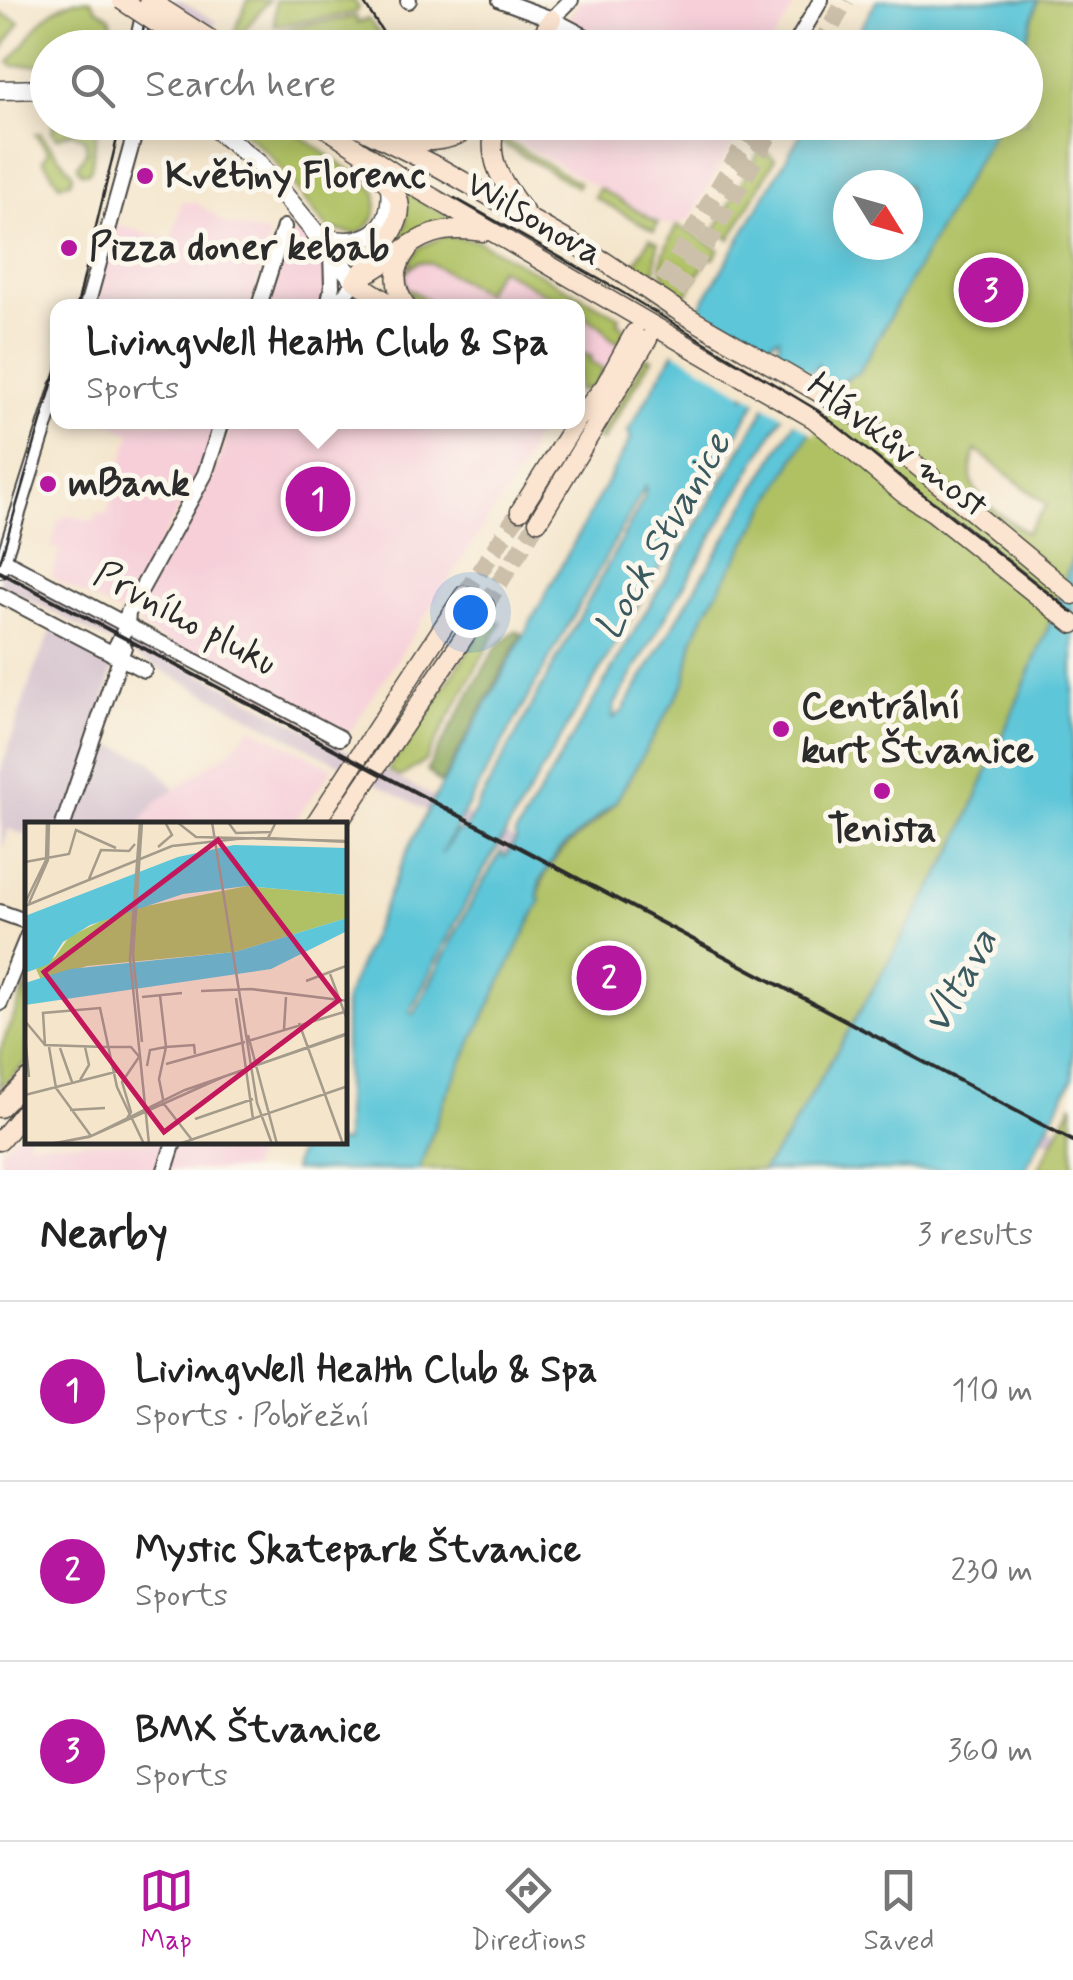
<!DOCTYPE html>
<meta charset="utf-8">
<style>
body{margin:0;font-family:Mynerve,sans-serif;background:#f2f2f2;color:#222}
.compass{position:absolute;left:833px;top:170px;width:90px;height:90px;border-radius:50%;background:#fff;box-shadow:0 5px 25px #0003;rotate:127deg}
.you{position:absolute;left:470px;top:612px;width:35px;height:35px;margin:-25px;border:8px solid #fff;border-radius:50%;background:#1a73e8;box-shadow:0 0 0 15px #1a73e833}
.badge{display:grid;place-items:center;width:65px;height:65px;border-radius:50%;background:#b5179e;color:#fff;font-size:32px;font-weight:700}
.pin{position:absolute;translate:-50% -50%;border:5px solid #fff;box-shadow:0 2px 10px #0006}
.popup{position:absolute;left:50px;top:299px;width:535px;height:130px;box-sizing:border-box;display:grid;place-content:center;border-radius:20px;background:#fff;filter:drop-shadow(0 2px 8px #0005);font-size:32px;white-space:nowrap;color:#767676}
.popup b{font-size:38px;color:#222}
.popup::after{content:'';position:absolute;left:50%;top:100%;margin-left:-20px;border:20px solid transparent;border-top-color:#fff}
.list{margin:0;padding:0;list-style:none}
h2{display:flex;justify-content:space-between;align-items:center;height:130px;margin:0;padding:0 40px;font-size:42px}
h2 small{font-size:32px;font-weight:400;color:#767676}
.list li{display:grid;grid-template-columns:65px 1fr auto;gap:30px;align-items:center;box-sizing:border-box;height:180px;padding:0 40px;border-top:2px solid #e0e0e0}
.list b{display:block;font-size:38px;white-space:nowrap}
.list p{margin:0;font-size:32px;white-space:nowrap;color:#767676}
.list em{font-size:32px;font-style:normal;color:#767676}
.icon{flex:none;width:55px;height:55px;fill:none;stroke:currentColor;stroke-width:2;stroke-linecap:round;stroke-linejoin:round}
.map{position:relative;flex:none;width:1073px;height:1170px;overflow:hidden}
.search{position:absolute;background:#fff;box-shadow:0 5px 25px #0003;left:30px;right:30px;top:30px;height:110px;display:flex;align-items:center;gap:25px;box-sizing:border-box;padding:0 35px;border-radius:55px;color:#767676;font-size:38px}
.sheet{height:670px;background:#fff}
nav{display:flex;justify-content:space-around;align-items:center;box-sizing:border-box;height:140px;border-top:2px solid #e0e0e0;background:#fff;font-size:28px;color:#767676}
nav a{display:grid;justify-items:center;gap:5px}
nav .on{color:#b5179e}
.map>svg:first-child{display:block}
.built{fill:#f6cfd9}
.industrial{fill:#d1bdcb}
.green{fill:#afc164;stroke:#6d7648;stroke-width:2.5;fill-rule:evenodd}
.forest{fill:#8ba75a;stroke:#5b6942;stroke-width:2.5}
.water{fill:#5dc6d8;stroke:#447882;stroke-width:2.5;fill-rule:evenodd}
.pier{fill:#f4e5cb}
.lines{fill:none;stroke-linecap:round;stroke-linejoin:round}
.secondary-tunnel{stroke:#ccc0ab;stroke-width:18;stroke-dasharray:18 9;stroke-linecap:butt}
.minor-casing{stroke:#494743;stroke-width:18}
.tertiary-casing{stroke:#494743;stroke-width:21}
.secondary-casing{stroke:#494743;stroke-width:21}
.minor{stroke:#fff;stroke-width:14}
.tertiary{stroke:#fff;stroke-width:18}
.secondary{stroke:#fce5d0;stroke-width:18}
.tram{stroke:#2b2b2b;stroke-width:2.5}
.rail{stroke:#2b2b2b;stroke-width:4}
.secondary-bridge-casing{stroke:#494743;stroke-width:21;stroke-linecap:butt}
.secondary-bridge{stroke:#fce5d0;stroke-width:18}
.poi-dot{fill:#b5179e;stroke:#fbf7ec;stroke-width:4}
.labels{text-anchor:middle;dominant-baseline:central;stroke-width:10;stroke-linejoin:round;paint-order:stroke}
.poi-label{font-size:38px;font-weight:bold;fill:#2b2b2b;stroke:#fbf7ec;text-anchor:start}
.street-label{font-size:38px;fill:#2b2b2b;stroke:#fbf7ec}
.water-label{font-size:40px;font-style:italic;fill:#3a5a5f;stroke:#fbf7ec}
.inset-road{fill:none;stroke:#a49b8b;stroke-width:2.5}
.view{fill:#c2185b;fill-opacity:0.15;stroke:#c2185b;stroke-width:5}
.inset-edge{fill:none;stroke:#2b2b2b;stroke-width:5}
</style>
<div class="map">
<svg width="1073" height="1170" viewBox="0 0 1073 1170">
<rect width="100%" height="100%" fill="#fbf7ec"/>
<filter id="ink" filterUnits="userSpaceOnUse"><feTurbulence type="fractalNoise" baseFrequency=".01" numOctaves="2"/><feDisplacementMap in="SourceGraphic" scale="20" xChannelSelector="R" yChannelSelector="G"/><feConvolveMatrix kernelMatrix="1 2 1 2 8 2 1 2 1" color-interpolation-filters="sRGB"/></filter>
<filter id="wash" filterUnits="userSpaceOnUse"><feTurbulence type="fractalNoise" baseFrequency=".0048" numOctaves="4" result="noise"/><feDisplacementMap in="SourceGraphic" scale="40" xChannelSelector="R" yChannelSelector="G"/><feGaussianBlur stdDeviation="2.25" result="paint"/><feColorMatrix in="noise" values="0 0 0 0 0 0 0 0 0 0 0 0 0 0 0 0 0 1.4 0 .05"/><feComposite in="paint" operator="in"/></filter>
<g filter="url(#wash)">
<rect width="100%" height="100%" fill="#f4e5cb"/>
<path class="built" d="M581,0H798L769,47L549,48Z
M506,122H725L739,131L689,220L669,225L658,223L501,132Z
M182,201L197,203L226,224L270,235L251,306H92L116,225L172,240Z
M299,230L359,304L362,306H267L291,236Z
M476,240L620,317L624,326L623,342L594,385L578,391V306H425L412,299L404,282L406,267L413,254Z
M102,422H217L205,461L121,614L51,577L60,550L51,547L59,518L64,520L66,514L94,522L98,513L107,515L131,432Z
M231,422L540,424L523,466L351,730L332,739L140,627L143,597L220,461Z
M252,727L333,768L291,825H139L157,801L230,751Z
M27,1125L28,1142L259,1143L250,1170H0V1151Z"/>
<path class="industrial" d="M171,0H179L217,22L195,47L161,48Z
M0,567L1067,1133L1059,1147L0,584Z
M53,628L114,659L97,739L150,760L175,789L157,801L139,825H28L27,835L8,829L2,850L0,773L35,667Z"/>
<path class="green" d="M75,0H91L95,7L110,17L113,28L108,31L105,42L109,47L48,48L47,64L13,66L9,62C37,33 34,16 75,0Z
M248,0H269L238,38L233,35Z
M275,0H354L359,8L354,13L275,26Z
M1038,0H1073V556L1048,628L956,846L785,1140L762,1170H419L445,1097L538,899C546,846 588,838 616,801L685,682L693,640L703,617L838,383L859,372L998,123L1026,122L1024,47ZM976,450L1047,505L1026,533C994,508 957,495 976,450Z
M0,13L20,22L0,53Z
M356,17L357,23L368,19L390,47H258L246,40L309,24Z
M53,123H98L91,169L87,173L80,172L77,166L87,151L85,140L72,132L57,138L52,132Z
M233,123H281L366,181L376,192C379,212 374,225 356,234L328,229L269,154Z
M40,133L73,174L70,182L59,184L43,160L48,151L35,134Z
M502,138L579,183L577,187L501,143Z
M761,148L775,159L730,239L715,230Z
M599,188L658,223L654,231L594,197Z
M405,191L458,222L431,225L390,252L407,224Z
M677,225L719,249L714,258H708L685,297C650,277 661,255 677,225Z
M445,236L476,240L620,317L618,323L624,326L621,344L609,337L602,327L578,313V306H567L499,268L484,293L430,263L418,262L405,273L406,287L437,306C412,306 395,286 411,264L410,261L420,247Z
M650,238L658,243L654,283L633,267Z
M578,352L592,357L590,362L604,369L594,386L578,391Z
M646,357L652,359L602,441L597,439Z
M490,616L501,623L425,761L400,777L388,770L396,756L404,750Z
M27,984V1062L0,1088V1050Z
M1073,1103V1166L1071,1170H1038Z"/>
<path class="forest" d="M515,631L522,634L441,784L427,770L496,647Z"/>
<path class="water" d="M877,0H1038L1024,47H850Z
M807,123H998L859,372L838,383L703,617L693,640L685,682L616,801L558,852L540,881L538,898L541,900L445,1097L419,1170H293L300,1143L345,1142V1000L354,977L412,840L631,438L628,431ZM848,185H908V245H848ZM779,337V344L749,395L744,396L743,391L773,340ZM788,358L761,415L515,835L516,840L505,857L501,852L474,897L414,1014L410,1012L472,891L755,403ZM818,365L815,388L622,712L613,718L614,706L803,380ZM646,485L644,498L464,831H457L441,854Z
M1073,556V1078L1025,1170H762L785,1140L956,846L1048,628Z"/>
<path class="pier" d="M695,305L840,390L814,435L790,419L810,386L812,378L787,418L670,349Z"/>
</g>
<g filter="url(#ink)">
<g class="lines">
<path class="secondary-tunnel" d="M819,48L846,0
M636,329L757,122
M648,338L712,235L776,122
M464,595L520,511
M485,606L538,521"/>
<defs>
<path id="minor" d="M500,0L552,19L607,48
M408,1L409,0
M552,19L571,0
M136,48L145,6
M793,48L821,0
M738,122H743
M87,306L138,122
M259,306L284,227
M328,306L332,286L331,252
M336,306L355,281
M0,558L340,738
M0,570L58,386
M0,595L144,670
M112,654L127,625L128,613L205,474L222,422
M63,825L124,647
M0,912L28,922
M0,1003L28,935
M165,1170L174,1142"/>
<path id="tertiary" d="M0,90L48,89
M207,122L259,164L355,281
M319,237C361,248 395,236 390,186"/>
<path id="secondary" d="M534,48L552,19
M317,122L420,190L814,419L904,494L934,513L1073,624
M348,122L440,168L604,261L683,314L851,411L1073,595
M496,122C485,159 502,183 524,211
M390,136C422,144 452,145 478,122
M359,278C413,251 416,222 484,232
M355,281C370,258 416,221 394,191C386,181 375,172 365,162
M355,281L394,306
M406,306C393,286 393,269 408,249
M578,419L604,387L634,333
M520,511L576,422
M538,521L648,339
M314,825L464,595
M337,825L485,606
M0,1108L28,1079
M0,1141L28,1107"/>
</defs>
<use href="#minor" class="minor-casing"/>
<use href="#tertiary" class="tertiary-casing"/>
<use href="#secondary" class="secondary-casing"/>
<use href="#minor" class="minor"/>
<use href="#tertiary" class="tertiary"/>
<use href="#secondary" class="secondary"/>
<path class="tram" d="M362,0L393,48
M139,48L150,0
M408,122V134
M455,198L620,291L817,410L1073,613
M77,306L121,122
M0,562L58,364"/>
<path class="rail" d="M0,572L1073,1141"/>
<defs>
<path id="secondary-bridge" d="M121,0L194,48
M149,0L224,48"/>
</defs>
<use href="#secondary-bridge" class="secondary-bridge-casing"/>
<use href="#secondary-bridge" class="secondary-bridge"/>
</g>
</g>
<g class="poi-dot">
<circle cx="145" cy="176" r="10"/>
<circle cx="69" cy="248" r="10"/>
<circle cx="48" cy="484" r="10"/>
<circle cx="781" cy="729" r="10"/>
<circle cx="882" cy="791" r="10"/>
</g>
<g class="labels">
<g class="poi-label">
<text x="165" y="176">Květiny Florenc</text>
<text x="89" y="248">Pizza doner kebab</text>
<text x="68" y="484">mBank</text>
<text x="801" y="707">Centrální<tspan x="801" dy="44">kurt Štvanice</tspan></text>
<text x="882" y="830" text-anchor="middle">Tenista</text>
</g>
<g class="street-label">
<text transform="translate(534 219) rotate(30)">Wilsonova</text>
<text transform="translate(897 446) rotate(37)">Hlávkův most</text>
<text transform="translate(185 619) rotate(28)">Prvního pluku</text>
</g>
<g class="water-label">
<text transform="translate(664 536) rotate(-60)">Lock Stvanice</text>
<text transform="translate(961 982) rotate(-61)">Vltava</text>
</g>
</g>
<g transform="translate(25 822)">
<rect width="322" height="322" fill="#f4e5cb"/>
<path d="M222,64L322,73V96L210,130L62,144L16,158L11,147L30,135L44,115L96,89Z" fill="#afc164"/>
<path d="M209,23L322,26V73L222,64L158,72L65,103L38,120L24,142L0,151V94L153,35ZM322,96V109L246,147L0,183V161L45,147L210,130Z" fill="#5dc6d8"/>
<path class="inset-road" d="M115,0L105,137L124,322M152,0L171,15L323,19M187,0L232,281L247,322M203,0L211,11L247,10M243,16L323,20M209,17L243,16L251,0M133,25L147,13L140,0M0,40L44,32L51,8L91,26M64,57L76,28L104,29L110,22M0,81L21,38L22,0M4,81L23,38L24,0M0,84L147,24L212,17M305,152L323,200M281,159L321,144M176,169L226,167L323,179M135,173L141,225M117,175L157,171M211,176L228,297M0,199L20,223M274,201L318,322M259,207L261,175M0,213L4,255M223,213L252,322M223,219L319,190M117,220L108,133L117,0M24,225L31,266L66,314M80,225L20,223L18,191L75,186L92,265L119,322M80,225H106L116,237M35,226L47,260M141,242L220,220M122,244L125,228L141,225M55,258L64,243L60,225M0,273L94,249M45,288L80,286M170,297L228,277M101,298L106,290L97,260L114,235M167,318L139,282L134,257L141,225L169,223L170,232M24,322L64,315L198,255L323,211M26,322L66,314L160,268L323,212M154,322L323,264"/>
<path class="view" d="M193,18L314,178L139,310L19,150Z"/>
<rect width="322" height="322" class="inset-edge"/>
</g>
</svg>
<svg class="compass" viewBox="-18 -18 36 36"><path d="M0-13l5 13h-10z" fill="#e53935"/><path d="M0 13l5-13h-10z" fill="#767676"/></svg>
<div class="you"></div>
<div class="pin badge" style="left:318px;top:499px">1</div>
<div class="popup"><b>LivingWell Health Club &amp; Spa</b>Sports</div>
<div class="pin badge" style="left:609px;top:978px">2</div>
<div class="pin badge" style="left:991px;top:290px">3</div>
<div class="search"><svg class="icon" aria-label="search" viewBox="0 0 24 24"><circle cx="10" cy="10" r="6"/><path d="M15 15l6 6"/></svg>Search here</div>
</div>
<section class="sheet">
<h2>Nearby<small>3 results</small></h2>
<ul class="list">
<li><span class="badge">1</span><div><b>LivingWell Health Club &amp; Spa</b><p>Sports · Pobřežní</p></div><em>110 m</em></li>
<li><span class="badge">2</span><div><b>Mystic Skatepark Štvanice</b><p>Sports</p></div><em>230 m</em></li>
<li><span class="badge">3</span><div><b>BMX Štvanice</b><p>Sports</p></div><em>360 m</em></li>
</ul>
</section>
<nav>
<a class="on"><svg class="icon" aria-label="map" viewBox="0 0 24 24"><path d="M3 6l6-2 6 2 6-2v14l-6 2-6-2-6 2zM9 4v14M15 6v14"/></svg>Map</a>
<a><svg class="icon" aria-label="directions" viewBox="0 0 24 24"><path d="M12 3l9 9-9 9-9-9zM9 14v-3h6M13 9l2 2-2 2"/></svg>Directions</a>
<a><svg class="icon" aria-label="saved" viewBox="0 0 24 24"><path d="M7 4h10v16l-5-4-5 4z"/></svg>Saved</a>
</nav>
